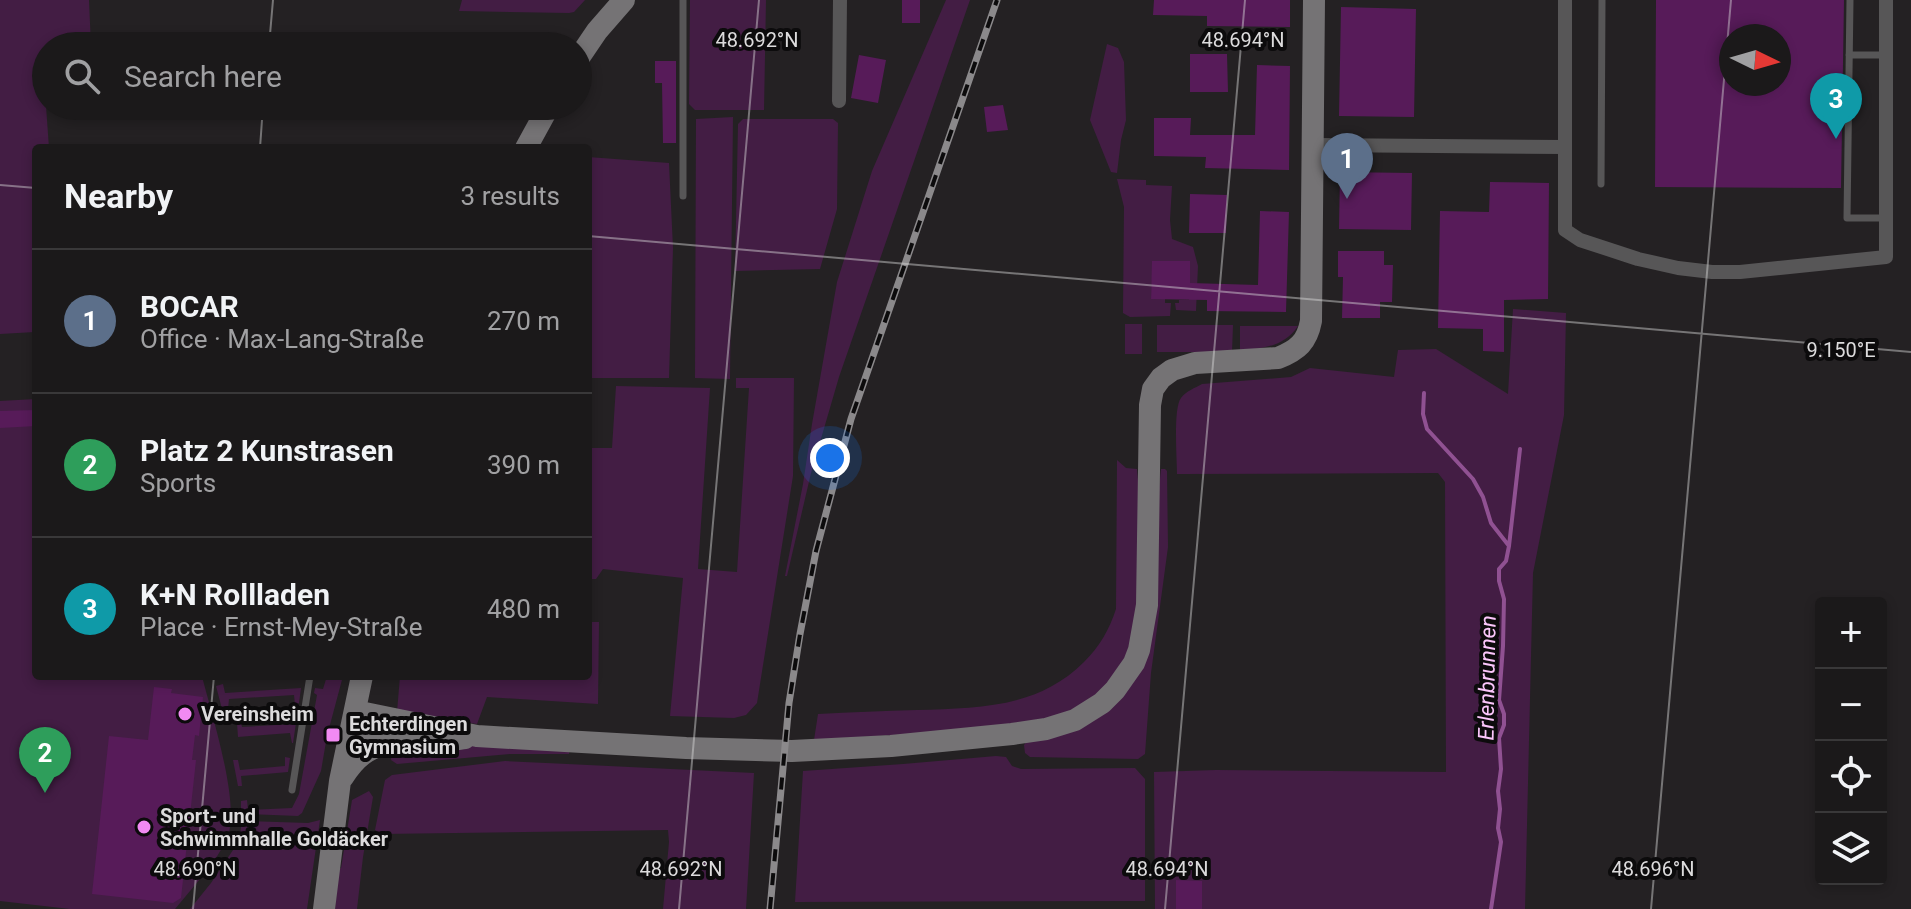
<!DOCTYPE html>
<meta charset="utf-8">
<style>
body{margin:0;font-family:Roboto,sans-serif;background:#282627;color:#f1f3f6}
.controls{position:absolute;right:24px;bottom:24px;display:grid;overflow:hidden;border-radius:8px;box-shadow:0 4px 12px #0003}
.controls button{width:72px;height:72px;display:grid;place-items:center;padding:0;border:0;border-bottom:2px solid #393839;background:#1b191a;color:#f1f3f6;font:40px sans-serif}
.compass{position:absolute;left:1719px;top:24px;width:72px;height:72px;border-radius:50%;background:#1b191a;box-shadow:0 4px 12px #0003;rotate:95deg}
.you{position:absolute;left:830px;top:458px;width:28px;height:28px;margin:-20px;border:6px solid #fff;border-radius:50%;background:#1a73e8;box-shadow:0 0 0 12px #1a73e833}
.badge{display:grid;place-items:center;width:52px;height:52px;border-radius:50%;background:#1a73e8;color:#fff;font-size:26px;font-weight:700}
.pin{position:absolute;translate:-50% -66px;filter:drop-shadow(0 2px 4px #0008)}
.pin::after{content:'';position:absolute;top:42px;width:28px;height:24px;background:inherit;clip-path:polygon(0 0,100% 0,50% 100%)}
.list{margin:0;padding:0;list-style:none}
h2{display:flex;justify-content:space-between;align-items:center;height:104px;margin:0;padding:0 32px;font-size:34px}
h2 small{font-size:26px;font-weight:400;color:#a0a0a2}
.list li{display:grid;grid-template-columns:52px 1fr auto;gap:24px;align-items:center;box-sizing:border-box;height:144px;padding:0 32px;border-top:2px solid #393839}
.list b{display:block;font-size:30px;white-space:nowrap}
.list p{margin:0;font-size:26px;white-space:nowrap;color:#a0a0a2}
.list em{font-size:26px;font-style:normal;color:#a0a0a2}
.icon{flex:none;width:44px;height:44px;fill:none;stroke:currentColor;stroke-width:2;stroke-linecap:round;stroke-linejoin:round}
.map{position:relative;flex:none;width:1911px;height:909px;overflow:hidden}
.search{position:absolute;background:#1b191a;box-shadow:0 4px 12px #0003;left:32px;top:32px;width:560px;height:88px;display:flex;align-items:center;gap:20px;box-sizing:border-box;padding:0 28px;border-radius:44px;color:#a0a0a2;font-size:30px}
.panel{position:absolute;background:#1b191a;box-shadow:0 4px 12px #0003;left:32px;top:144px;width:560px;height:536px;border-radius:8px}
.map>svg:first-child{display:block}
.green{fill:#431d44}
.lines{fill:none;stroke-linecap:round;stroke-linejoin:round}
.stream{stroke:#905192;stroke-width:4}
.building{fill:#571b59;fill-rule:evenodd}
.lane{stroke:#575657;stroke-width:7}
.street{stroke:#575657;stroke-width:14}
.secondary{stroke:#757375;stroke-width:22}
.rail-casing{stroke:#8b898b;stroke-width:7}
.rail{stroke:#0c0b0c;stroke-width:4;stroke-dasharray:12;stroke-linecap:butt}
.ticks{fill:none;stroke:#dcdbdc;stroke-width:2;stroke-opacity:0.45}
.poi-dot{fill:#f28af3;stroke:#0c0b0c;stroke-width:3}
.labels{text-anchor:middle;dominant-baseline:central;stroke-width:8;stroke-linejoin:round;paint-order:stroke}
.poi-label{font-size:20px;font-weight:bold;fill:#dcdbdc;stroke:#0c0b0c;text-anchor:start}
.water-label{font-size:22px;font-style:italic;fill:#fbc6fb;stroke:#0c0b0c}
.ticks-label{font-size:20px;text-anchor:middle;fill:#dcdbdc;stroke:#0c0b0c;stroke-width:8;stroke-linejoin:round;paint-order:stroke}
</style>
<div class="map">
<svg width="1911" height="909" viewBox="0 0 1911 909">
<rect width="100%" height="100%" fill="#242123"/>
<path class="green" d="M0,0H89L91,46H46V106L49,148H36V240H32L35,332L0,334Z
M462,0H585L574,12L569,13L459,11Z
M690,0H766L764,110H695L689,104Z
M946,0H970L839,377L811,473L787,576H785L803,484L812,424L837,282L872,171Z
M1107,44L1118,48L1124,62L1126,120L1121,140L1117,173L1111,172L1090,120Z
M733,117L730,379L695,378L696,119Z
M743,119H833L838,123L837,209L820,269L735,271L738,124Z
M588,157L669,163L673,248L669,378H588Z
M1117,179L1146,180V185L1172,186L1170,220L1172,239L1193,247L1198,266L1196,311L1176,310L1175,303H1179V300H1189L1190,262L1153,261L1151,299H1165V303H1171L1170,316L1130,317L1123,313L1124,207Z
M1513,309L1566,313L1564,415L1533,573L1525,909H1155L1154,772L1216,770L1446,772L1445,482L1438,473L1177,474C1177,459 1173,408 1181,398C1186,391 1195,388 1202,384L1291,377L1310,368L1394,377L1398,350L1436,349L1508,394Z
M1125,324H1142V354H1125Z
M1157,325H1233L1232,352H1157Z
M1240,326H1298C1284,347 1263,348 1240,351Z
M736,378H794L793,476L757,703L746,715L734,718L670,716L683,578L603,569L596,579H588V448H612L616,386L710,388L698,569L737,572L749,388H736Z
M36,399V676H202C211,713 240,801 228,836C225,844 220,851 216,858H214L200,879L175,909H70L0,901V401Z
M1117,460L1126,468L1137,469L1141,514L1135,634L1124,662L1105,687L1084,704L1056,717L974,730L814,740L818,714C851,712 884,711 917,710C979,708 1038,708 1084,662C1100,646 1109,630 1116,609Z
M1161,469H1165L1167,471L1168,547L1151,673L1145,754L1138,759L1030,757L1025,753L1024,745L1028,740L1126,690L1156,516Z
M588,622H599L598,704L487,697L477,724L397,712L400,676H588Z
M327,676H343L327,736L321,771L302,813L298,816L246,814L241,811V801L247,800L248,810L292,808L299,794L317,695L314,693L315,688L323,689Z
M223,684L225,693L301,688L299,703L295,705L294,695L229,699L228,709H222L216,686Z
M294,719L296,723L293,743H292L290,733L238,737L237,723H241L242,727L293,724Z
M484,745L570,748L569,754H510L397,764L391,760L392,750Z
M996,756L1006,757L1012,766L1021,769L1135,768L1145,779V901L795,902L803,771L903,764Z
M285,757L290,758L288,772L241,776L242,786H238L233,760H238L240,770L285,766Z
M505,761L754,773L746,909H663L669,842L668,830L381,834L375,830L385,780L392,775Z
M369,791L373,797L363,857L357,909H335L339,869L341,868L352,800Z
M320,820L307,909H190L211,883L239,841L242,821L308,823Z"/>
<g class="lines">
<path class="stream" d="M1424,393L1423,414L1427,429L1473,479L1483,497L1491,523L1509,546
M1491,909L1501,842L1498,828L1500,809L1498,791L1501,769L1499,738L1504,725V714L1499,700L1503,646L1504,599L1499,581V569L1506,561L1509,546L1520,449"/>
</g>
<path class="building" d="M902,0H920V23H902Z
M1154,0H1290V27L1207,26V16L1153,15Z
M1656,0H1844L1841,188L1655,187ZM1731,36H1779V84H1731Z
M1341,7L1416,9L1414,117L1339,116Z
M1190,54H1227L1228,92H1190Z
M859,55L886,60L878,103L851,98Z
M655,61H676V143H663L662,83H655Z
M1257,65L1290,66L1289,170L1205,168L1206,157L1154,156V118H1191L1190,135H1255Z
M1003,105L1008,130L987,132L984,107Z
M1340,172L1412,173L1411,230L1339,229Z
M1490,182L1549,183L1548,299L1504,300V352L1483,351V329L1438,328L1440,211L1489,212Z
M1190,194L1227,195L1226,233H1189Z
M1260,211L1289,212L1286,312L1207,311V300L1151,299L1152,261H1190V283L1258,285Z
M1338,251H1384V265H1393L1392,302H1380V318H1342L1343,277H1338Z
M36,410V426L0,428V411Z
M154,687L172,689L171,693L203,697L199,736L195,735L192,760H196L181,898L173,903L92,894L109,736L148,740Z
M1176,880L1202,881V909H1176Z"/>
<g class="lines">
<path class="lane" d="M1850,0L1847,218H1886
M1849,55H1886
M1601,184L1602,0
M683,196V0
M292,790L310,676"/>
<path class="street" d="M1565,0V230L1580,240L1638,259L1678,268L1712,272H1740L1886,257V0
M839,101L840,0
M1314,145L1564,147"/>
<path class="secondary" d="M578,59L597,31L624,0
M526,148L549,106
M355,711L477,736L686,748L792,751L891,746L1012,734L1046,729L1075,720L1102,703L1115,690L1134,663L1139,650L1147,605L1150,405L1153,389L1161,378L1172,370L1195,363L1278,358C1298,350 1307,342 1311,321L1314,0
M355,711C360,718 364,726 371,731C396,752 435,742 465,738
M343,777C357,755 366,751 389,741
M324,909L340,781L362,676"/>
<defs>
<path id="rail" d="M770,909L789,703L800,634L816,551L851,419L997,0"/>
</defs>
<use href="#rail" class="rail-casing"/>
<use href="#rail" class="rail"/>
</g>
<path class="ticks" d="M269,46L273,0M260,148L263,106M0,185L36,188M588,236L1911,352M193,909L214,676M679,909L759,0M1165,909L1245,0M1651,909L1731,0"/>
<g class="poi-dot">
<circle cx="185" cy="714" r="8"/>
<rect x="325" y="727" width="16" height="16" rx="4"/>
<circle cx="144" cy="827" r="8"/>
</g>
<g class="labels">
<g class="poi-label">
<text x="201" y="714">Vereinsheim</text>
<text x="349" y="724">Echterdingen<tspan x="349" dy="23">Gymnasium</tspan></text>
<text x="160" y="816">Sport- und<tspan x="160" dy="23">Schwimmhalle Goldäcker</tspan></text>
</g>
<g class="water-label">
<text transform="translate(1487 678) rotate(-89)">Erlenbrunnen</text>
</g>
</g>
<g class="ticks-label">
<text x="757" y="47">48.692°N</text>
<text x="1243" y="47">48.694°N</text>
<text x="1841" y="357">9.150°E</text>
<text x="195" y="876">48.690°N</text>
<text x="681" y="876">48.692°N</text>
<text x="1167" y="876">48.694°N</text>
<text x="1653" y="876">48.696°N</text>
</g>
</svg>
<div class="controls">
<button>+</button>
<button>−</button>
<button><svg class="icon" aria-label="locate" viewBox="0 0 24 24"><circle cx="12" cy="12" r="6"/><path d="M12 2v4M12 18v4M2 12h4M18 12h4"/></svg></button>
<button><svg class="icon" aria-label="layers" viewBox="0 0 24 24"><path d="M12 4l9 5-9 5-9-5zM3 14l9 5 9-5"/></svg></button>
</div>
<svg class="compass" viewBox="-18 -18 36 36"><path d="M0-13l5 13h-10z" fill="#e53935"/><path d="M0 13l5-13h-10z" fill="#a0a0a2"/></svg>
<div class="you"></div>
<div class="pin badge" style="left:1347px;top:199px;background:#5c6f8a">1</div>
<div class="pin badge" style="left:45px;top:793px;background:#2e9e5b">2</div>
<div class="pin badge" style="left:1836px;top:139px;background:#0f9aa8">3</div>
<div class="search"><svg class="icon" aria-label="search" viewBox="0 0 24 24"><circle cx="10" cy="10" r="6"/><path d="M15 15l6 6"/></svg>Search here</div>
<section class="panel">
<h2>Nearby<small>3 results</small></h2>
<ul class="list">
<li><span class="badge" style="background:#5c6f8a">1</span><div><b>BOCAR</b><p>Office · Max-Lang-Straße</p></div><em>270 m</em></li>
<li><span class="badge" style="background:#2e9e5b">2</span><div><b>Platz 2 Kunstrasen</b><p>Sports</p></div><em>390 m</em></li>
<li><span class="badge" style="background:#0f9aa8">3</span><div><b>K+N Rollladen</b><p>Place · Ernst-Mey-Straße</p></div><em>480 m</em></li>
</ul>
</section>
</div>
